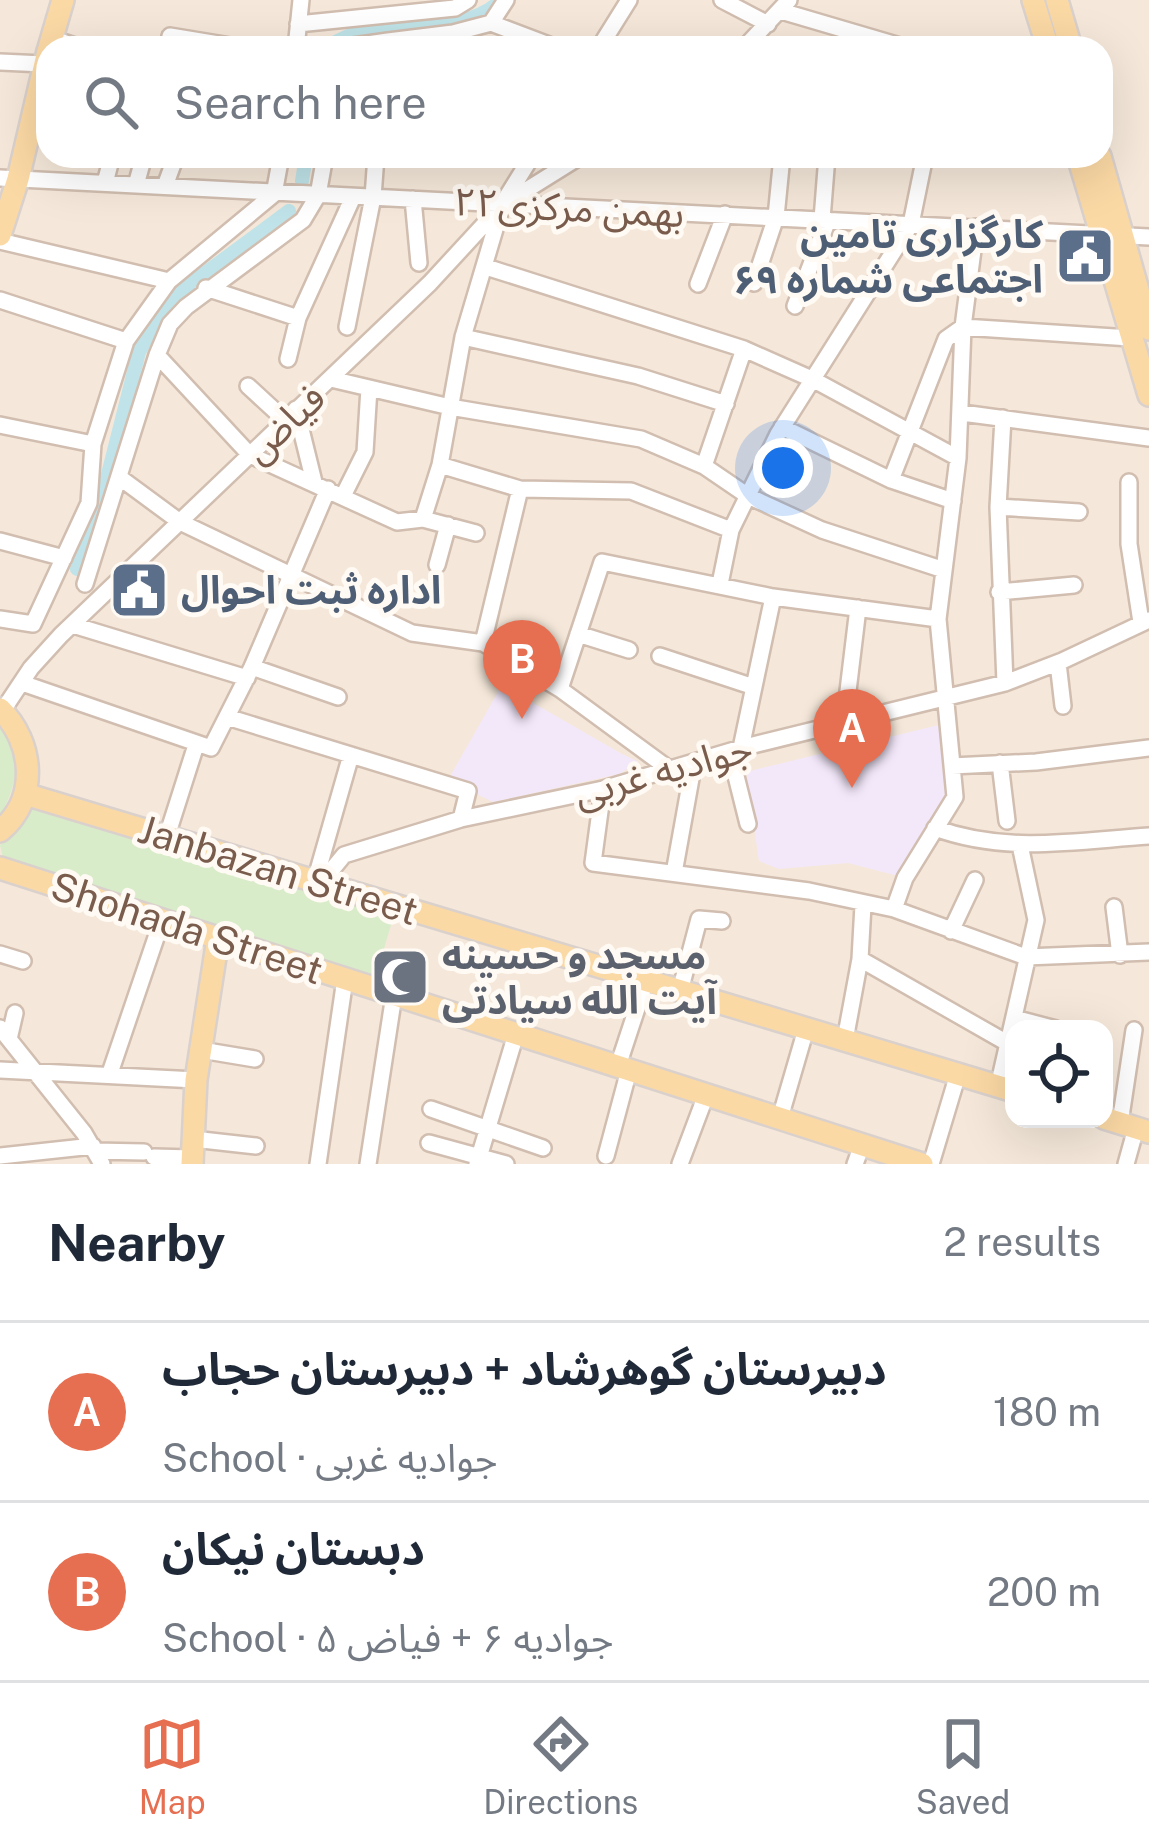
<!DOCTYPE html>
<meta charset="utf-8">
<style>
body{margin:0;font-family:"Public Sans","Noto Sans Arabic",sans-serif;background:#f2f2f3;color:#1f2937}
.controls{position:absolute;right:36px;bottom:36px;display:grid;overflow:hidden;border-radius:24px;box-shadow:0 12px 48px #0002}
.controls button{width:108px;height:108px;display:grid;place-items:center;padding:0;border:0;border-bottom:3px solid #e0e1e3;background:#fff;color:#1f2937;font:60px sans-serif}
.you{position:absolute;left:783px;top:468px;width:42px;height:42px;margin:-30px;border:9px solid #fff;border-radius:50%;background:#1a73e8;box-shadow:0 0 0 18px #1a73e833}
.badge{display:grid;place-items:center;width:78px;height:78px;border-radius:50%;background:#e76f51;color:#fff;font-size:39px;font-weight:700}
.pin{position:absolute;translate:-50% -99px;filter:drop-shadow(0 3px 6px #0008)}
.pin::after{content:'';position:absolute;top:63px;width:42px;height:36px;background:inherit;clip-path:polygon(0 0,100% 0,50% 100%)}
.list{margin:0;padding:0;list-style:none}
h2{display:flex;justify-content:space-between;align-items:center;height:156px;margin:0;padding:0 48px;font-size:51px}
h2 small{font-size:39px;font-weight:400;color:#747a83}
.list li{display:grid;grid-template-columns:78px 1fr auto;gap:36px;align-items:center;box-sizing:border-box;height:180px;padding:0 48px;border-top:3px solid #e0e1e3}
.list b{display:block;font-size:45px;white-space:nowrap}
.list p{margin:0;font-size:39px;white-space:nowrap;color:#747a83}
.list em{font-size:39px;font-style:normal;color:#747a83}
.icon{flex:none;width:66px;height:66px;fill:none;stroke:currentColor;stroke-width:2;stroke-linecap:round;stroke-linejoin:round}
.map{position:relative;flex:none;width:1149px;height:1164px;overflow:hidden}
.search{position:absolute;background:#fff;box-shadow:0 12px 48px #0002;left:36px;right:36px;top:36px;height:132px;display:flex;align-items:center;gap:30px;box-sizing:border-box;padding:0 42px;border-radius:36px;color:#747a83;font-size:45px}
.sheet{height:516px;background:#fff}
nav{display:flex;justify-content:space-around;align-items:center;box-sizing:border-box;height:168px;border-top:3px solid #e0e1e3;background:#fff;font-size:33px;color:#747a83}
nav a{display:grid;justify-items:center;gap:6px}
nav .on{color:#e76f51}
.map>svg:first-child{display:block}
.residential{fill:#f5e8da;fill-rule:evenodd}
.education{fill:#f3e8fa}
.green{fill:#d8ecc9}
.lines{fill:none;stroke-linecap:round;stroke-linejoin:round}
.canal{stroke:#bfe3e8;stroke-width:14}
.minor-casing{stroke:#d1beb0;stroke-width:20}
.major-casing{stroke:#dad1cd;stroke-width:26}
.minor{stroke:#fff;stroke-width:15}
.major{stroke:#fbd9a5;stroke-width:21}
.labels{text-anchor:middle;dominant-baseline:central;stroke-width:10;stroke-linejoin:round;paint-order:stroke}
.street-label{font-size:39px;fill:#7a5c4d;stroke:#fffaf3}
.service-label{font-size:39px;font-weight:bold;fill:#4e5e75;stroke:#fffaf3;text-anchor:end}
.worship-label{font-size:39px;font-weight:bold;fill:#5b616d;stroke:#fffaf3;text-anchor:start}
</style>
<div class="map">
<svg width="1149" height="1164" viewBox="0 0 1149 1164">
<rect width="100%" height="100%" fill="#fdf6ec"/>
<path class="residential" d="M0,0H1149V1164H0ZM48,48H1101V156H48ZM1014,1029H1104V1119H1014Z"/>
<path class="education" d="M502,685L622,754L639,762L619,774L493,802L448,780Z
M943,724L958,803L914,880L848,863L779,869L759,861L746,772Z"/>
<path class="green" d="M0,722C25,754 17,784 0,817Z
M35,806L396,908L373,986L4,862L0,845Z"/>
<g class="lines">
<path class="canal" d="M326,48C382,8 458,42 500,1
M302,181L306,156
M77,569L102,498L139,352L154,325L170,299L289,211"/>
<defs>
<path id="minor" d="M722,0L768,24
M781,11L907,48
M491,23L557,48
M298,24L455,8L468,0
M170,36L243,48
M51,38L81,48
M296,48L301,0
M339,48L388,41
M386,48L388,41L453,33L491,23L506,0
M599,48L629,0
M744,48L789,0
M0,62L44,64
M0,178L1149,237
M105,183L112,156
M136,185L144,156
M165,186L176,156
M274,194L281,156
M413,199L419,263
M504,204L581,156
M822,219L827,156
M0,241L169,281
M486,267L744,349L814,380L958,458
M754,283L776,217L782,156
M698,284L725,214
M206,288L298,318
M0,300L126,341
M795,306L828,220
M347,327L373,197L376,156
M463,337L638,376L726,404
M157,355L250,455L397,522L423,519L476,533
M288,359L298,318L353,197
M331,379L450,407L641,439L704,466L748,496L822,530L944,570
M248,386L286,421
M296,409L314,482
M962,413L1149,438
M1003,418L998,507L1005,683
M0,425L93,444
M782,427L891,480L953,501
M440,465L520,489L631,491L731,530
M704,466L744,349
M119,477L180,522L412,633L483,643L560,689L669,769
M891,480L946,339L963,327L1130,338
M1129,482V544L1141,622
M343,496L365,452L369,388
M998,507L1079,512
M423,519L440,465L463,337L501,209
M0,541L64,558
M437,565L448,525
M85,584L157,355L170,324L186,307L303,220L318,195L325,156
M720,584L731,530L778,434L911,224L925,156
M999,592L1074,585
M0,619L33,624L89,503L93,444L126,341L169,281L274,194
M73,625L247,678
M578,634L629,650
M483,643L520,489
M660,656L754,687
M1058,663L1063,706
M252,667L338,697
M22,683L211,748L252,667L328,489
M560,689L602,562L773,597L938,619
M3,710L31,668L61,635L430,283L501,206L532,156
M227,717L468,791L461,819
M844,724L858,608
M741,748L773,597
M730,752L748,824
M1000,763L1007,821
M952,766L1036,762L1149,748
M603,789L593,863L809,891L894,909L1026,957L1149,952
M935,828C1006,854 1074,841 1149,836
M167,836L196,745
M674,873L694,762
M315,881L351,755
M321,883L344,855L461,819L603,789L741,748L1005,683L1062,661L1149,620
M1114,907L1120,955
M894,909L905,878L955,797L938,619L958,458L963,327L976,227
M951,931L975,880
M0,954L23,961
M860,959L1009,1044
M680,991L699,919L722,921
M1014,1018L1056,1029
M0,1028L84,1133L102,1164
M9,1039L15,1013
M845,1040L860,959L863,905
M201,1050L255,1059
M618,1066L646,981
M0,1070L196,1080
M110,1073L162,920
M998,1087L1036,920L1020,845
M431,1109L543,1148
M780,1118L806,1029
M1120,1123L1134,1030
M193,1139L256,1146
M429,1143L506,1164
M95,1151L144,1152
M0,1156L93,1146
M606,1156L629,1070
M154,1157L192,1158
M318,1164L345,979
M368,1164L394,995
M477,1164L516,1034
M680,1164L706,1095
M855,1164L862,1145
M931,1164L958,1074
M1126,1164L1136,1128"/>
<path id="major" d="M1033,0L1048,48
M1057,0L1071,48
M49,48L63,0
M1078,156L1149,395
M1100,156L1149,329
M0,235L18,179L48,51
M0,709C34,742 39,799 0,831
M25,794L1014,1091
M0,868L922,1164
M1104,1118L1149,1132
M192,1164L196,1080L218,938"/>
</defs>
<use href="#minor" class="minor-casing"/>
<use href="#major" class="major-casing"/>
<use href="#minor" class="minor"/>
<use href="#major" class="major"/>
</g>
<defs>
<symbol id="civic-square" viewBox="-11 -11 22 22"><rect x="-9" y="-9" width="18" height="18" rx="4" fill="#5c6f8a" stroke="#fffaf3"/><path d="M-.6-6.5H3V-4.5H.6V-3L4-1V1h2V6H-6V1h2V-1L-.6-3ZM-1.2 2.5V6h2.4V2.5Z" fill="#fff"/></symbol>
<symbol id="mosque-square" viewBox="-11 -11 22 22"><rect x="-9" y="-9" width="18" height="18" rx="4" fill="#6b7280" stroke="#fffaf3"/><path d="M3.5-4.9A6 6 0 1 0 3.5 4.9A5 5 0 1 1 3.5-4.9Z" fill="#fff"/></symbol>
</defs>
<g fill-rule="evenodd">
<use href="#civic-square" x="1052" y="223" width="66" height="66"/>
<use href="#civic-square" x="106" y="557" width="66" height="66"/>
<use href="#mosque-square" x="367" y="944" width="66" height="66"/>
</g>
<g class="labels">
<g class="street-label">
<text transform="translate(569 207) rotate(3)">۲۲بهمن مرکزی</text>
<text transform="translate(284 423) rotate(-43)">فیاض</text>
<text transform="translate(663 770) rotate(-15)">جوادیه غربی</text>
<text transform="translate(278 870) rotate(17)">Janbazan Street</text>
<text transform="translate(187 928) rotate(18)">Shohada Street</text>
</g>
<g class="service-label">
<text x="1043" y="234">کارگزاری تامین<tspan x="1043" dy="45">اجتماعی شماره ۶۹</tspan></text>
<text x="181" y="590" text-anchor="start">اداره ثبت احوال</text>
</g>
<g class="worship-label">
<text x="442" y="955">مسجد و حسینه<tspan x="442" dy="45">آیت الله سیادتی</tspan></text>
</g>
</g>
</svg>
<div class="controls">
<button><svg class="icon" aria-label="locate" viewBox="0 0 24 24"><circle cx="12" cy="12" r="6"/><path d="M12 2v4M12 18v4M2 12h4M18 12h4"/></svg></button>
</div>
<div class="you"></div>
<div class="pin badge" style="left:852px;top:788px">A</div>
<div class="pin badge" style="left:522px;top:719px">B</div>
<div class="search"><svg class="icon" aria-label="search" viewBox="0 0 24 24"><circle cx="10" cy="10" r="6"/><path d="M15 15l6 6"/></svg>Search here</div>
</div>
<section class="sheet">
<h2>Nearby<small>2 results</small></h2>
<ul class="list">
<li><span class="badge">A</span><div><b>دبیرستان گوهرشاد + دبیرستان حجاب</b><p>School · جوادیه غربی</p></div><em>180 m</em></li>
<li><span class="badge">B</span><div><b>دبستان نیکان</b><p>School · جوادیه ۶ + فیاض ۵</p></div><em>200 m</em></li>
</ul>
</section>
<nav>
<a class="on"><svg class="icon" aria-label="map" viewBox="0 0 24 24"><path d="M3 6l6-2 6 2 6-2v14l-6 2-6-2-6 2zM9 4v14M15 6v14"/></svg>Map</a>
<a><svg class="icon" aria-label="directions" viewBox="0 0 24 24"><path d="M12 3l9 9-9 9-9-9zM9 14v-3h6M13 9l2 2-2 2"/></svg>Directions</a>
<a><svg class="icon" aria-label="saved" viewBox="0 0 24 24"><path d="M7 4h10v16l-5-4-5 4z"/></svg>Saved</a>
</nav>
